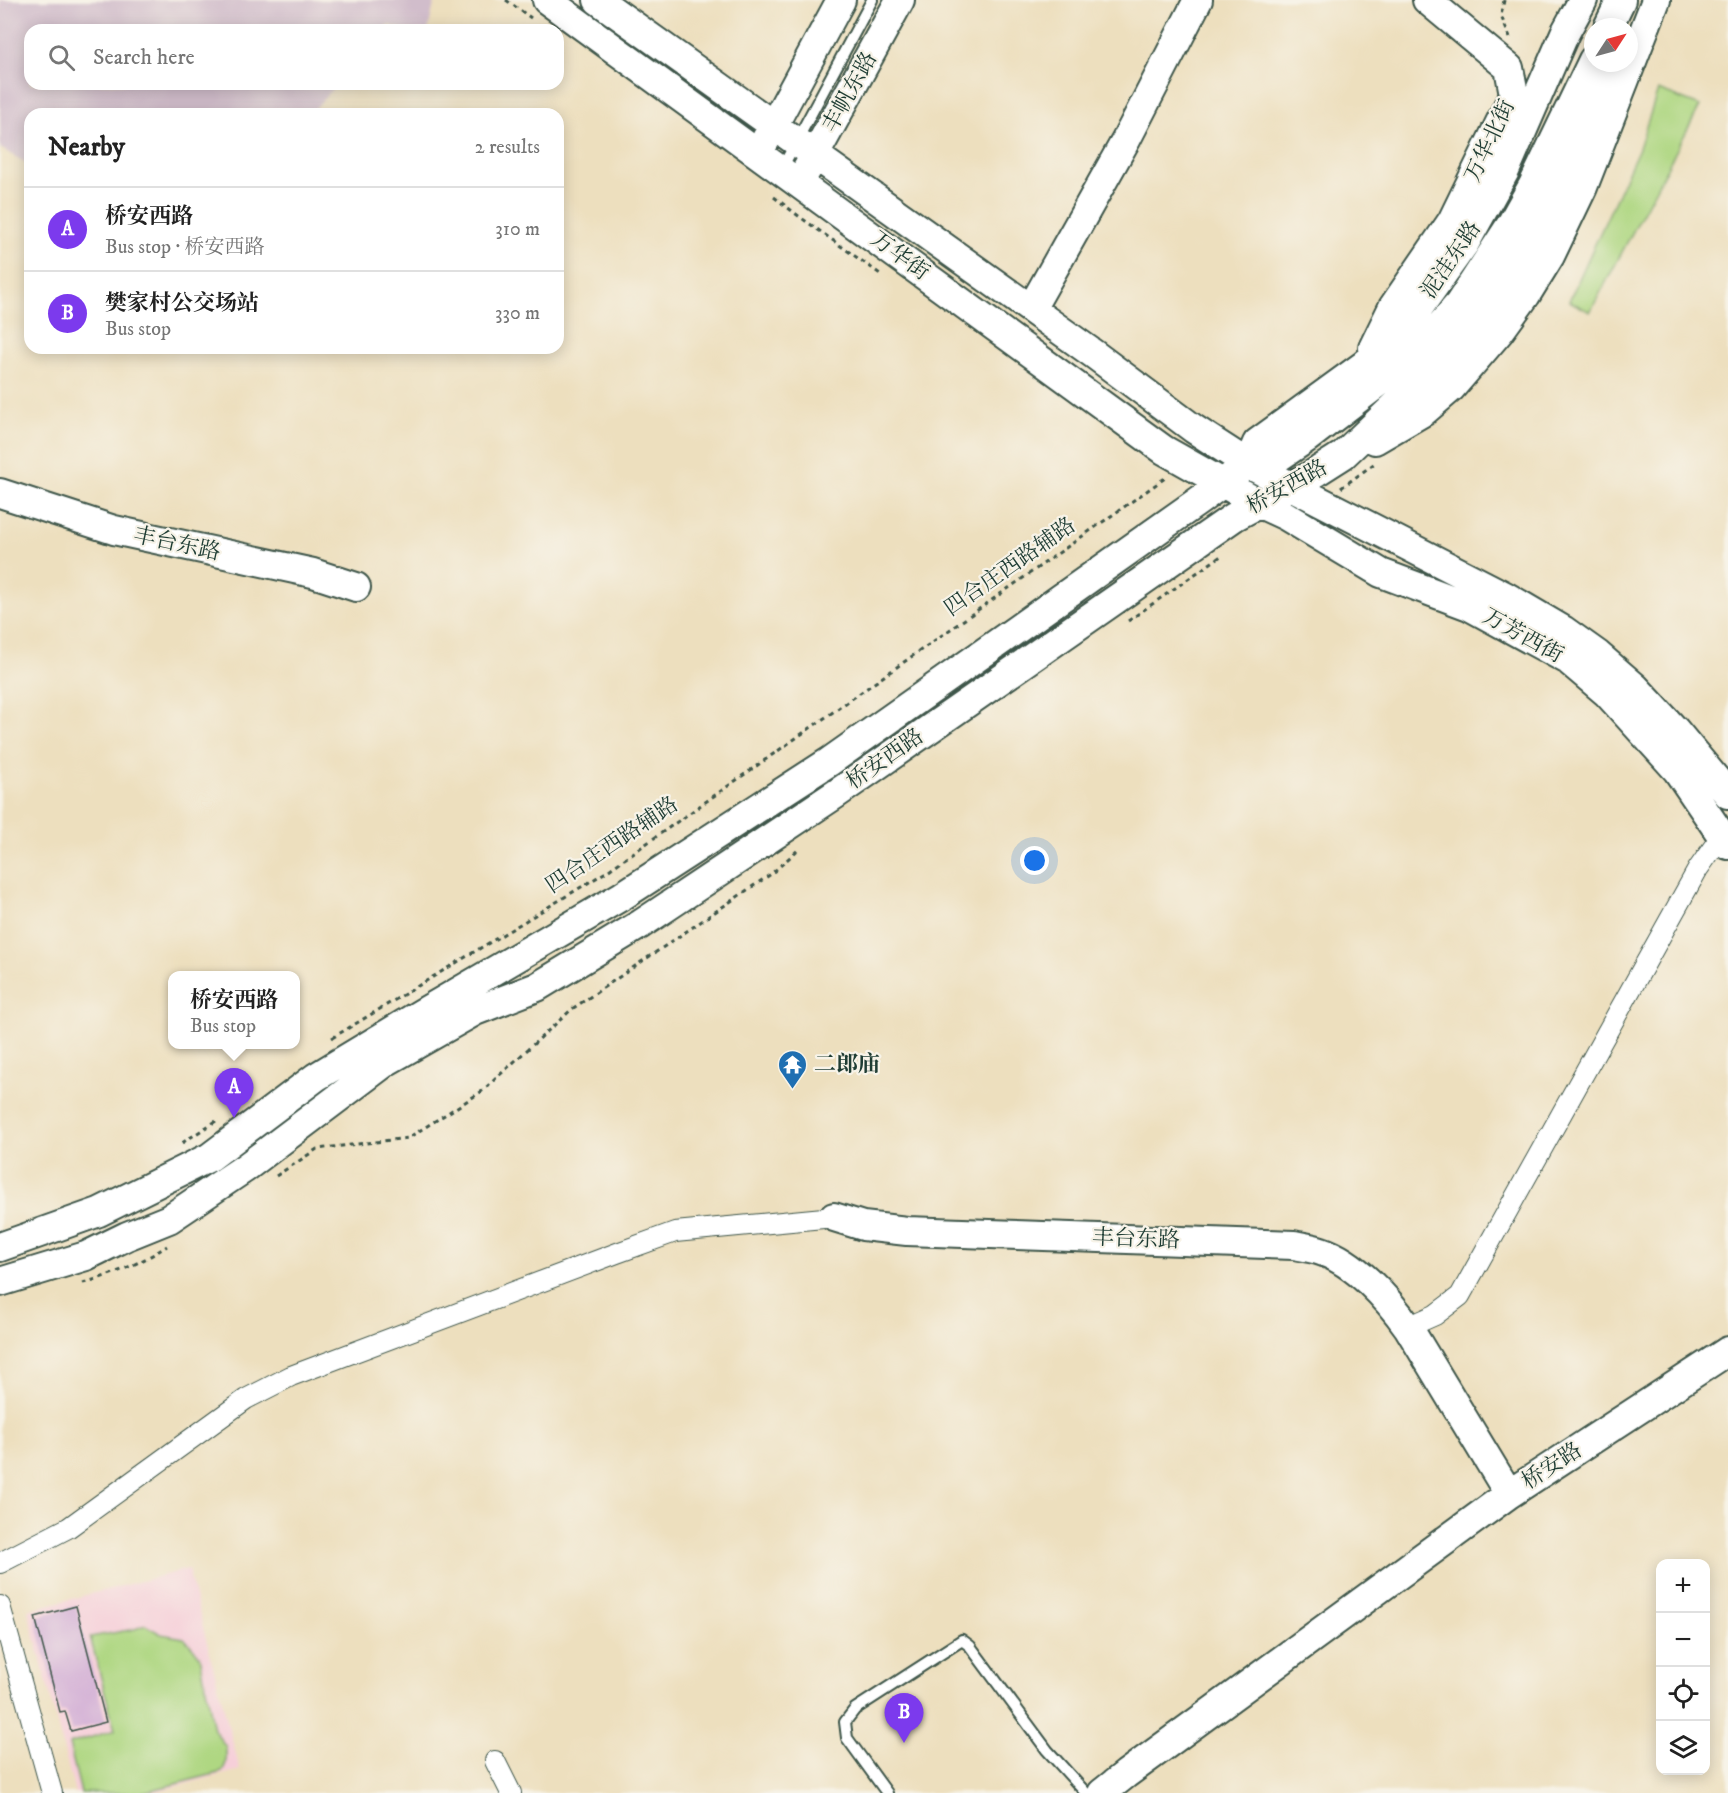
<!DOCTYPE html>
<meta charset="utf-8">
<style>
body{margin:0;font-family:"IM FELL DW Pica","Noto Serif SC",serif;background:#f2f2f2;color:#222}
.controls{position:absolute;right:18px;bottom:18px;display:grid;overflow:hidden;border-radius:12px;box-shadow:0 3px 15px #0003}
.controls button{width:54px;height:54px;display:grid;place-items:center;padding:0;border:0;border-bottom:2px solid #e0e0e0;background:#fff;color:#222;font:30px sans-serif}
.compass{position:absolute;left:1584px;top:18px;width:54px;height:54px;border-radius:50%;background:#fff;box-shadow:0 3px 15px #0003;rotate:54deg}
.you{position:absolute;left:1035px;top:861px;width:21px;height:21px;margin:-15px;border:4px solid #fff;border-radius:50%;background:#1a73e8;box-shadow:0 0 0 9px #1a73e833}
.badge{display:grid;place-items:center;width:39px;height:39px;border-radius:50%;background:#7c3aed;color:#fff;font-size:20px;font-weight:700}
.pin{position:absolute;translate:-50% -50px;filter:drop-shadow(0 2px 3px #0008)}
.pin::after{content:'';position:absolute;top:32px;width:21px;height:18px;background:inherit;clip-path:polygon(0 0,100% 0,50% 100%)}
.popup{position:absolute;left:168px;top:971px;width:132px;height:78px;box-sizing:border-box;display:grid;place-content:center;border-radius:12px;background:#fff;filter:drop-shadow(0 2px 4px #0005);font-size:20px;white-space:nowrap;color:#767676}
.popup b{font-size:22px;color:#222}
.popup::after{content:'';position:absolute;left:50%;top:100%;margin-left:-12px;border:12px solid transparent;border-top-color:#fff}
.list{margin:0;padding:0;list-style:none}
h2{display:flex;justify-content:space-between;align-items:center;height:78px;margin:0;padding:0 24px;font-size:26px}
h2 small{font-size:20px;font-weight:400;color:#767676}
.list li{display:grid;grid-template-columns:39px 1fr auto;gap:18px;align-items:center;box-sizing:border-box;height:84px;padding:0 24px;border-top:2px solid #e0e0e0}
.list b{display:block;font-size:22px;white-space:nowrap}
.list p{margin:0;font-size:20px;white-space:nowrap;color:#767676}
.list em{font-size:20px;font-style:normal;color:#767676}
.icon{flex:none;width:33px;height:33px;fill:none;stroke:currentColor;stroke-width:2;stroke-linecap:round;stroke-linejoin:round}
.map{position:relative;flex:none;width:1728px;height:1793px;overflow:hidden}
.search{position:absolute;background:#fff;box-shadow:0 3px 15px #0003;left:24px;top:24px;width:540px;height:66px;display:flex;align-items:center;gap:15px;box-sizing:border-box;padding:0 21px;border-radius:18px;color:#767676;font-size:22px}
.panel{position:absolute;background:#fff;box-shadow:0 3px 15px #0003;left:24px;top:108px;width:540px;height:246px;border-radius:18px}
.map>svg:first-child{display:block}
.built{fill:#f6cfd9}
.industrial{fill:#d1bdcb}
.green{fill:#afd782;stroke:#678a5b;stroke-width:1.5}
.building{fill:#d3afd5}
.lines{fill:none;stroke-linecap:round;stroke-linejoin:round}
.lane-casing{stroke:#3e5549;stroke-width:14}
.street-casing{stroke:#3e5549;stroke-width:22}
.secondary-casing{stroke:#3e5549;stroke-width:32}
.path{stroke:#3e5549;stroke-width:3;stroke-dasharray:4.5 4.5;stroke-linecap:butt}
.lane{stroke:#fff;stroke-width:10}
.street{stroke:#fff;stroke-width:20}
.secondary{stroke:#fff;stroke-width:28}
.labels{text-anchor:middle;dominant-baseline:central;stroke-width:4.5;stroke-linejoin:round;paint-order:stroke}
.street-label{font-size:22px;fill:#1f3d34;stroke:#f7f3e8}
.poi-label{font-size:22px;font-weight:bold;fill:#1f3d34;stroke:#f7f3e8;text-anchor:start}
</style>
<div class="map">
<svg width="1728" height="1793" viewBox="0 0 1728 1793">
<rect width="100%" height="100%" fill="#f7f3e8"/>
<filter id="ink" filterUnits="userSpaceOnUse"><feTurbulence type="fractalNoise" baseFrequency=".0167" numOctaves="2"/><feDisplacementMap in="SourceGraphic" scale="12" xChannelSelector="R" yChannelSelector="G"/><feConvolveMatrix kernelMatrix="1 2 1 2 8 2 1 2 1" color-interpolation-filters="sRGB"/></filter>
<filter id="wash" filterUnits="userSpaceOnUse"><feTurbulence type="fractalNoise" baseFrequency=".008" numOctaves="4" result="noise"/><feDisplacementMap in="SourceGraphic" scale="24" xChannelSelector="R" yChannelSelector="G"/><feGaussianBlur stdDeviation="1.35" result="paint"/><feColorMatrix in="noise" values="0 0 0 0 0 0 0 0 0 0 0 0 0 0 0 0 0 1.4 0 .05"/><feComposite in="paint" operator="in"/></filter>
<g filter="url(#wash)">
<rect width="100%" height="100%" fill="#eddfbe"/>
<path class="built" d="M188,1569L240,1770L150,1793H75L28,1610Z"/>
<path class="industrial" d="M0,0H435L428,30H406L389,25L384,30H30V84H337L310,114H30V165L0,148Z"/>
<path class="green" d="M1658,90L1700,106L1590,312L1569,301L1639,148Z
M145,1625L161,1634L184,1638L200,1656L214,1730L226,1747V1763L222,1772L140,1793H81L69,1744L115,1730L90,1637L135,1629Z"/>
<g id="blocks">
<path class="building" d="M76,1606L106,1722L71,1731L65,1711L60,1712L35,1617Z"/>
</g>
</g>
<g filter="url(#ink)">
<use href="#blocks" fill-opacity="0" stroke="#3e5549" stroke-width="1.5"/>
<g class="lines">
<defs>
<path id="lane" d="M781,170L872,0
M887,1793L847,1738L845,1722L855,1709L962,1640L970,1646L1047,1750L1086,1793"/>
<path id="street" d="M1408,1327L1435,1315L1460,1296L1698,869L1722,835
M0,1563L68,1528L246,1399L291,1376L617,1253L675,1232L834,1217
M0,1606L52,1793
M495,1761L511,1793"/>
<path id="secondary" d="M547,0L1164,450L1258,503L1286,516L1381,573L1469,606L1568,660L1607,693L1677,770L1728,845
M598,0L1095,355L1194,429L1248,464L1507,597L1563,630L1598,655L1635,687L1675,730L1728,794
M1608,27L1621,0
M765,141L841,0
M806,171L900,0
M1031,309L1126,140L1198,0
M1373,348L1393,307L1452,221L1514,94L1509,68L1427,0
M1375,440L1423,412L1451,388L1500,331L1526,295L1550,256L1583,187L1656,0
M1248,464L1257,443L1364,365L1402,331L1465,243L1505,171L1565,33L1583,0
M0,493L114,530L313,573L356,587
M834,1217L863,1226L907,1231L1294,1245C1303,1247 1313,1248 1321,1251C1355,1262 1388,1299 1408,1327L1509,1494L1728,1351
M0,1247L99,1212L210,1157L316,1077L422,1013L622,896L829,762L1200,500L1248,464L1279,457L1307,438L1407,361L1432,335L1459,304L1510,226L1533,185L1593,60
M0,1282L86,1256L127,1236L169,1219L245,1168L387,1061L475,1011L537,987L641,924L836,794L1234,517L1310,476L1343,455L1417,385L1463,338L1489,306L1543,217L1615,63
M1102,1793L1126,1774L1509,1494"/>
</defs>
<use href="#lane" class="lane-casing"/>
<use href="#street" class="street-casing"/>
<use href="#secondary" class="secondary-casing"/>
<path class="path" d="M506,0L531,18
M1504,0L1501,16L1510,38
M774,197L800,217L883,276
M1341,488L1375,463
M1128,621L1221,556
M332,1038L606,872L1165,478
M182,1143L219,1119
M276,1176L317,1149L408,1138L481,1092L572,1009L771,874L800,848
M83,1283C113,1275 141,1263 167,1246"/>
<use href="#lane" class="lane"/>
<use href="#street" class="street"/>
<use href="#secondary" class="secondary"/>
</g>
</g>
<defs>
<symbol id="temple-pin" viewBox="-11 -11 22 30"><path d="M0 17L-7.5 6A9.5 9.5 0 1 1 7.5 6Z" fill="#1f6fb2" stroke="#f7f3e8"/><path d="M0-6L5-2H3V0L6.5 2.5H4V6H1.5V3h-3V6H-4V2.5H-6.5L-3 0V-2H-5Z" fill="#fff"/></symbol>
</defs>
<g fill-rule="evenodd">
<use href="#temple-pin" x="776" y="1048" width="33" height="45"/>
</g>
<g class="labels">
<g class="street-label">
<text transform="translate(850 92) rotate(-61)">丰帆东路</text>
<text transform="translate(1490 141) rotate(-65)">万华北街</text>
<text transform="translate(900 256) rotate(36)">万华街</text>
<text transform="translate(1451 260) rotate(-56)">泥洼东路</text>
<text transform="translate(1287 487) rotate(-29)">桥安西路</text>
<text transform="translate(177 544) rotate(12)">丰台东路</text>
<text transform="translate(1010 567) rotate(-35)">四合庄西路辅路</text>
<text transform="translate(1523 636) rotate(29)">万芳西街</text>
<text transform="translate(885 759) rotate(-35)">桥安西路</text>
<text transform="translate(612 845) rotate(-34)">四合庄西路辅路</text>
<text transform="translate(1136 1239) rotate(2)">丰台东路</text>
<text transform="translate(1552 1466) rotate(-33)">桥安路</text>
</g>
<g class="poi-label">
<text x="814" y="1064">二郎庙</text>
</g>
</g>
</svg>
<div class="controls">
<button>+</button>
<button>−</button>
<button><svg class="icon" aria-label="locate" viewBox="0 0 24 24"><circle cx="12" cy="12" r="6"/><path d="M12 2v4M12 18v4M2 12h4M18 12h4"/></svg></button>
<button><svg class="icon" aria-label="layers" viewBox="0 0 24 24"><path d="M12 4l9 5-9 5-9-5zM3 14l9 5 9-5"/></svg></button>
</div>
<svg class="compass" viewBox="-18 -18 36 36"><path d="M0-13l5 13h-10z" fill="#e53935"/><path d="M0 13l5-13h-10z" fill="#767676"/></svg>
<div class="you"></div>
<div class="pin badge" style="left:234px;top:1118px">A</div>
<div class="popup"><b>桥安西路</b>Bus stop</div>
<div class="pin badge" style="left:904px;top:1743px">B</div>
<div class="search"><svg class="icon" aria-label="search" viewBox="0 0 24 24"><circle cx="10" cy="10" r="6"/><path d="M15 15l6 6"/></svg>Search here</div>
<section class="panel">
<h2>Nearby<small>2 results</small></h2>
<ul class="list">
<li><span class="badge">A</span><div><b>桥安西路</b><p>Bus stop · 桥安西路</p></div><em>310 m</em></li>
<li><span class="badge">B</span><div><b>樊家村公交场站</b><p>Bus stop</p></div><em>330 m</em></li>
</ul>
</section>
</div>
